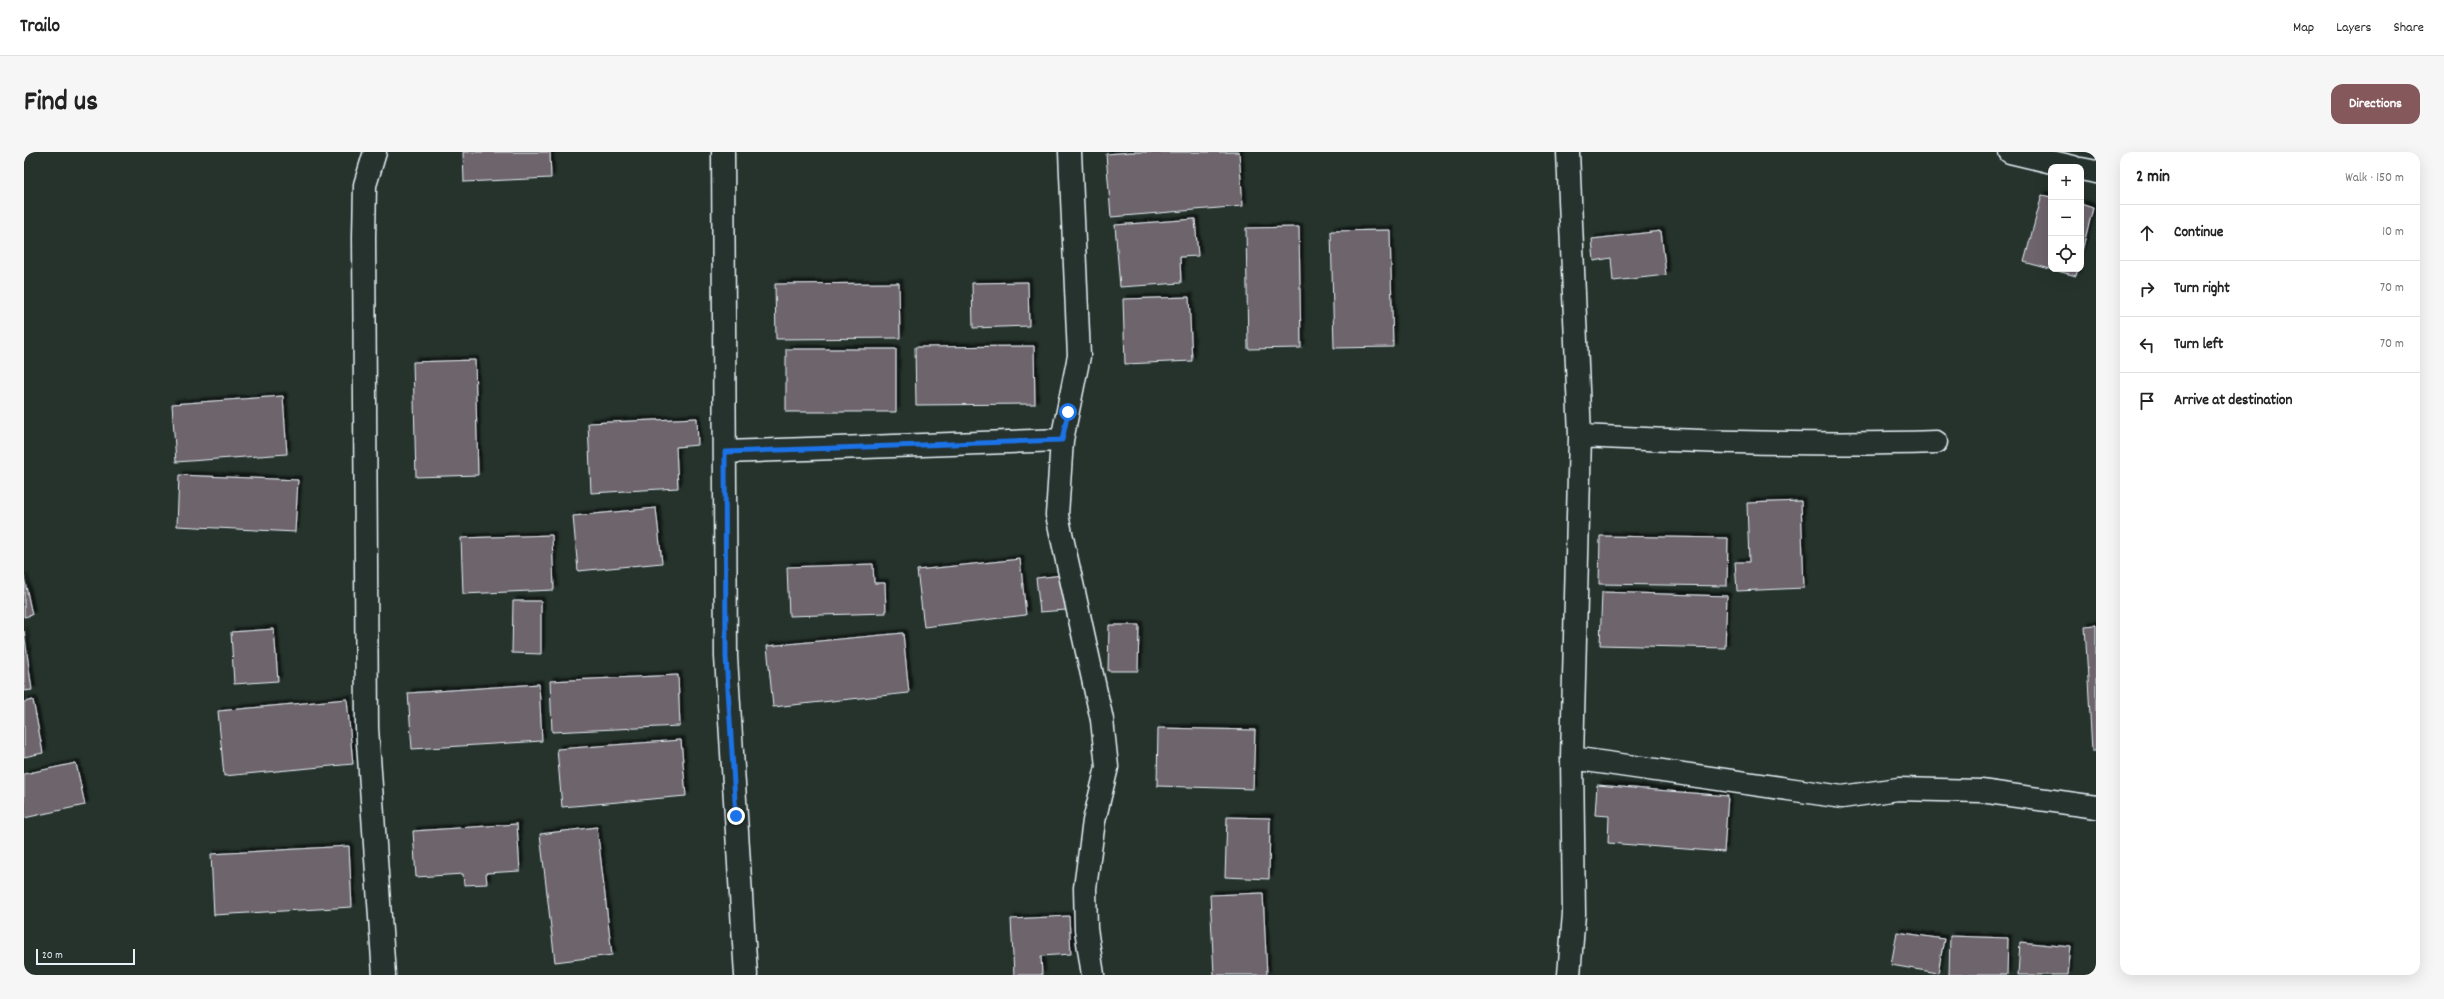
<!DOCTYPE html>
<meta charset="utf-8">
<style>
body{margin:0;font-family:Dekko,sans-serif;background:#f6f6f6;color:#222}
.controls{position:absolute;right:12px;top:12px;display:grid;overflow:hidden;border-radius:8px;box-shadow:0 4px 16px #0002}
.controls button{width:36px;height:36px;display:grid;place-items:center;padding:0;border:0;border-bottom:1px solid #e0e0e0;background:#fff;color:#222;font:20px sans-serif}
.scale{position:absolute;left:12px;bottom:10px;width:99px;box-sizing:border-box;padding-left:4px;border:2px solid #e8f1f8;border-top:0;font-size:11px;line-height:14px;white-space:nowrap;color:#e8f1f8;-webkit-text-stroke:3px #26332d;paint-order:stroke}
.stop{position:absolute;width:12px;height:12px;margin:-9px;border:3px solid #1a73e8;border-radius:50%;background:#fff}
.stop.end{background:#1a73e8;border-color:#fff;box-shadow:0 1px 4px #0008}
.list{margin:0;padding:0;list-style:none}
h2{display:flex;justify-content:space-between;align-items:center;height:52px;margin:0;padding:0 16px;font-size:17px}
h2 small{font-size:13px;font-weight:400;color:#767676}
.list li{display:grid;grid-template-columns:26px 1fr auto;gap:12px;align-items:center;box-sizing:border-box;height:56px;padding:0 16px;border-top:1px solid #e0e0e0}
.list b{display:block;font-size:15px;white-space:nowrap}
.list em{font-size:13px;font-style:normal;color:#767676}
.icon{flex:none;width:22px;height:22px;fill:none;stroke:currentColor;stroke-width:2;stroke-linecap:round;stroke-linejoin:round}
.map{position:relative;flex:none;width:2072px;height:823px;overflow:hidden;border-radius:12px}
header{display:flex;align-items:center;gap:24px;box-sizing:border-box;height:56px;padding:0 20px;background:#fff;border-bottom:1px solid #e0e0e0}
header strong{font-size:19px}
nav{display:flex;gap:22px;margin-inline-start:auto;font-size:14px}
.intro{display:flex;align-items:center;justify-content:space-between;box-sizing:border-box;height:96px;padding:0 24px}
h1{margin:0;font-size:28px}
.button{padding:10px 18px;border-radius:12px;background:#85585c;color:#fff;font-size:14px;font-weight:700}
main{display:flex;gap:24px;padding:0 24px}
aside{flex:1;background:#fff;border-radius:12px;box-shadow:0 4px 16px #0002}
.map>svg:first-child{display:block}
.building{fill:#6e656c;stroke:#e8f1f8;filter:url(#shadow)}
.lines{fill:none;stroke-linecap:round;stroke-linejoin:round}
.minor-casing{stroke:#e8f1f8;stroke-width:25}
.minor{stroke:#26332d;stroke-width:22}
.route{stroke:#1a73e8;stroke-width:5}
</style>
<header>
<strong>Trailo</strong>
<nav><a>Map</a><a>Layers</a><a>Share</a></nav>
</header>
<div class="intro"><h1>Find us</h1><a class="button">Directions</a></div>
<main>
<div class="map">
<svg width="2072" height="823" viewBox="0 0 2072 823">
<defs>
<filter id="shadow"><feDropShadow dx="3.5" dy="-3.5" stdDeviation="1" flood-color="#0009"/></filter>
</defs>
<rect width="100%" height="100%" fill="#26332d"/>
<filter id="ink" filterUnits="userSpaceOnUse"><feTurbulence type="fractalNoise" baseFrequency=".025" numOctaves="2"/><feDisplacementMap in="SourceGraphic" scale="8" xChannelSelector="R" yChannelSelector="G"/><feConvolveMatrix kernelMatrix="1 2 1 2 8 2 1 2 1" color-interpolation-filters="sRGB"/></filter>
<g filter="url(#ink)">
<path class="building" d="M439,0H526L527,26L440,30Z
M1107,0H1215L1219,54L1087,65L1082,2Z
M2018,43L2027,45V117H2054L2052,124L2000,110Z
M2057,52L2069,56L2057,103Z
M1171,67L1174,104L1156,105L1157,131L1096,135L1091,73Z
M1275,75L1277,196L1224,197L1222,76Z
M1366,78L1369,195L1310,196L1307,79Z
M1637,79L1642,123L1589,129L1587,106L1570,109L1568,87Z
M1004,130L1005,174L949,176L948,131Z
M875,131L876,186L752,187L751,132Z
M1165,145L1168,209L1101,212L1099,147Z
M1010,194L1011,252L892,253L891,195Z
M762,197H872V260H762Z
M451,208L454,323L392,325L389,210Z
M259,244L263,302L152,310L148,252Z
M673,266L674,293L652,295L654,336L567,341L564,271Z
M155,323L274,328L271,380L153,374Z
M1777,349L1780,436L1713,439L1711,410H1725L1723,351Z
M632,356L638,411L554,419L549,364Z
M528,383L530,438L439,442L437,386Z
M1576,384L1704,386L1703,434L1575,432Z
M996,407L1002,463L900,475L893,418Z
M849,412L850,431H861L862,461L765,464L763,415Z
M1039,423L1042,458L1016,460L1012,426Z
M0,425L8,463L0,465Z
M1578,440L1703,444L1701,496L1576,493Z
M489,449H517V502L488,501Z
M1085,473H1115L1114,519H1084Z
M2072,473V599H2068L2061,474Z
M250,477L254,529L210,532L207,480Z
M0,479L8,538L0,539Z
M879,481L885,541L749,555L743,494Z
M654,523L656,574L528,580L526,529Z
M515,532L518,589L388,597L384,541Z
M323,547L329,612L200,624L194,559Z
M9,548L19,601L0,605V550Z
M1134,576L1231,578L1229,637L1133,634Z
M657,588L662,644L538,655L533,597Z
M52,611L61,653L0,666V622Z
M1573,633L1704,644L1700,700L1584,691L1585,664L1571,663Z
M1203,665L1246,666L1245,727L1201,725Z
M493,672L496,719L462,721L463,732L440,733L439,722L392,725L389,679Z
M573,675L588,803L531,810L516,682Z
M325,694L328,755L190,763L187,702Z
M1239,741L1243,823H1190L1186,743Z
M1045,764L1047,802L1017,804L1018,823H990L987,767Z
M1873,780L1920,787L1914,821L1867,813Z
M1926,784L1984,786L1983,823H1925Z
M1996,790L2047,795L2044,823H1994Z"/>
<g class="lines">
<defs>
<path id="minor" d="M351,0L341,33L340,85L343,576L360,823
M699,0L702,505L722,823
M1046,0L1055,204L1038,288L1033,363L1078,568L1083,615L1070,669L1061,736L1062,777L1069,823
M1544,0L1556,284L1548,606L1550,762L1545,823
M1986,0L2049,15
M2057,17L2072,20
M1556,284C1675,290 1793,294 1912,290
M701,300L1038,288
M1548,606L1771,638L1818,645L1874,637L1957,639L2072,655"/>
</defs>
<use href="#minor" class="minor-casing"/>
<use href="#minor" class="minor"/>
</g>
</g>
<g class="lines" filter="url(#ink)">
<path class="route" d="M712,664L702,505L701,300L1038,288L1044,260"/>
</g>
</svg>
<div class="controls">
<button>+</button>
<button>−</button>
<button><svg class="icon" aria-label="locate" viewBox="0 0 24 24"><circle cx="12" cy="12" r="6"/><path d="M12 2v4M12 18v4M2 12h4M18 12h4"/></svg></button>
</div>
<div class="scale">20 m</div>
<div class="stop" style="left:1044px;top:260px"></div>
<div class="stop end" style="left:712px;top:664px"></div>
</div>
<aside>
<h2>2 min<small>Walk · 150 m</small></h2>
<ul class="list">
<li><svg class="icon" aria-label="ahead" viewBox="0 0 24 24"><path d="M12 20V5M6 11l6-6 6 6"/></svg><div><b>Continue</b></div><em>10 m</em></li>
<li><svg class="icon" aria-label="right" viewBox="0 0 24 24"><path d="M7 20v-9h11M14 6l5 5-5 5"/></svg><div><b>Turn right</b></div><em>70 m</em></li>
<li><svg class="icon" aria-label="left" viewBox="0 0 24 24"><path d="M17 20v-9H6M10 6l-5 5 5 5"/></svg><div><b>Turn left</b></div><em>70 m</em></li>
<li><svg class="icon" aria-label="arrive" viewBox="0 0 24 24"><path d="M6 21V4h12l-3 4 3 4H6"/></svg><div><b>Arrive at destination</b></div></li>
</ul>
</aside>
</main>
